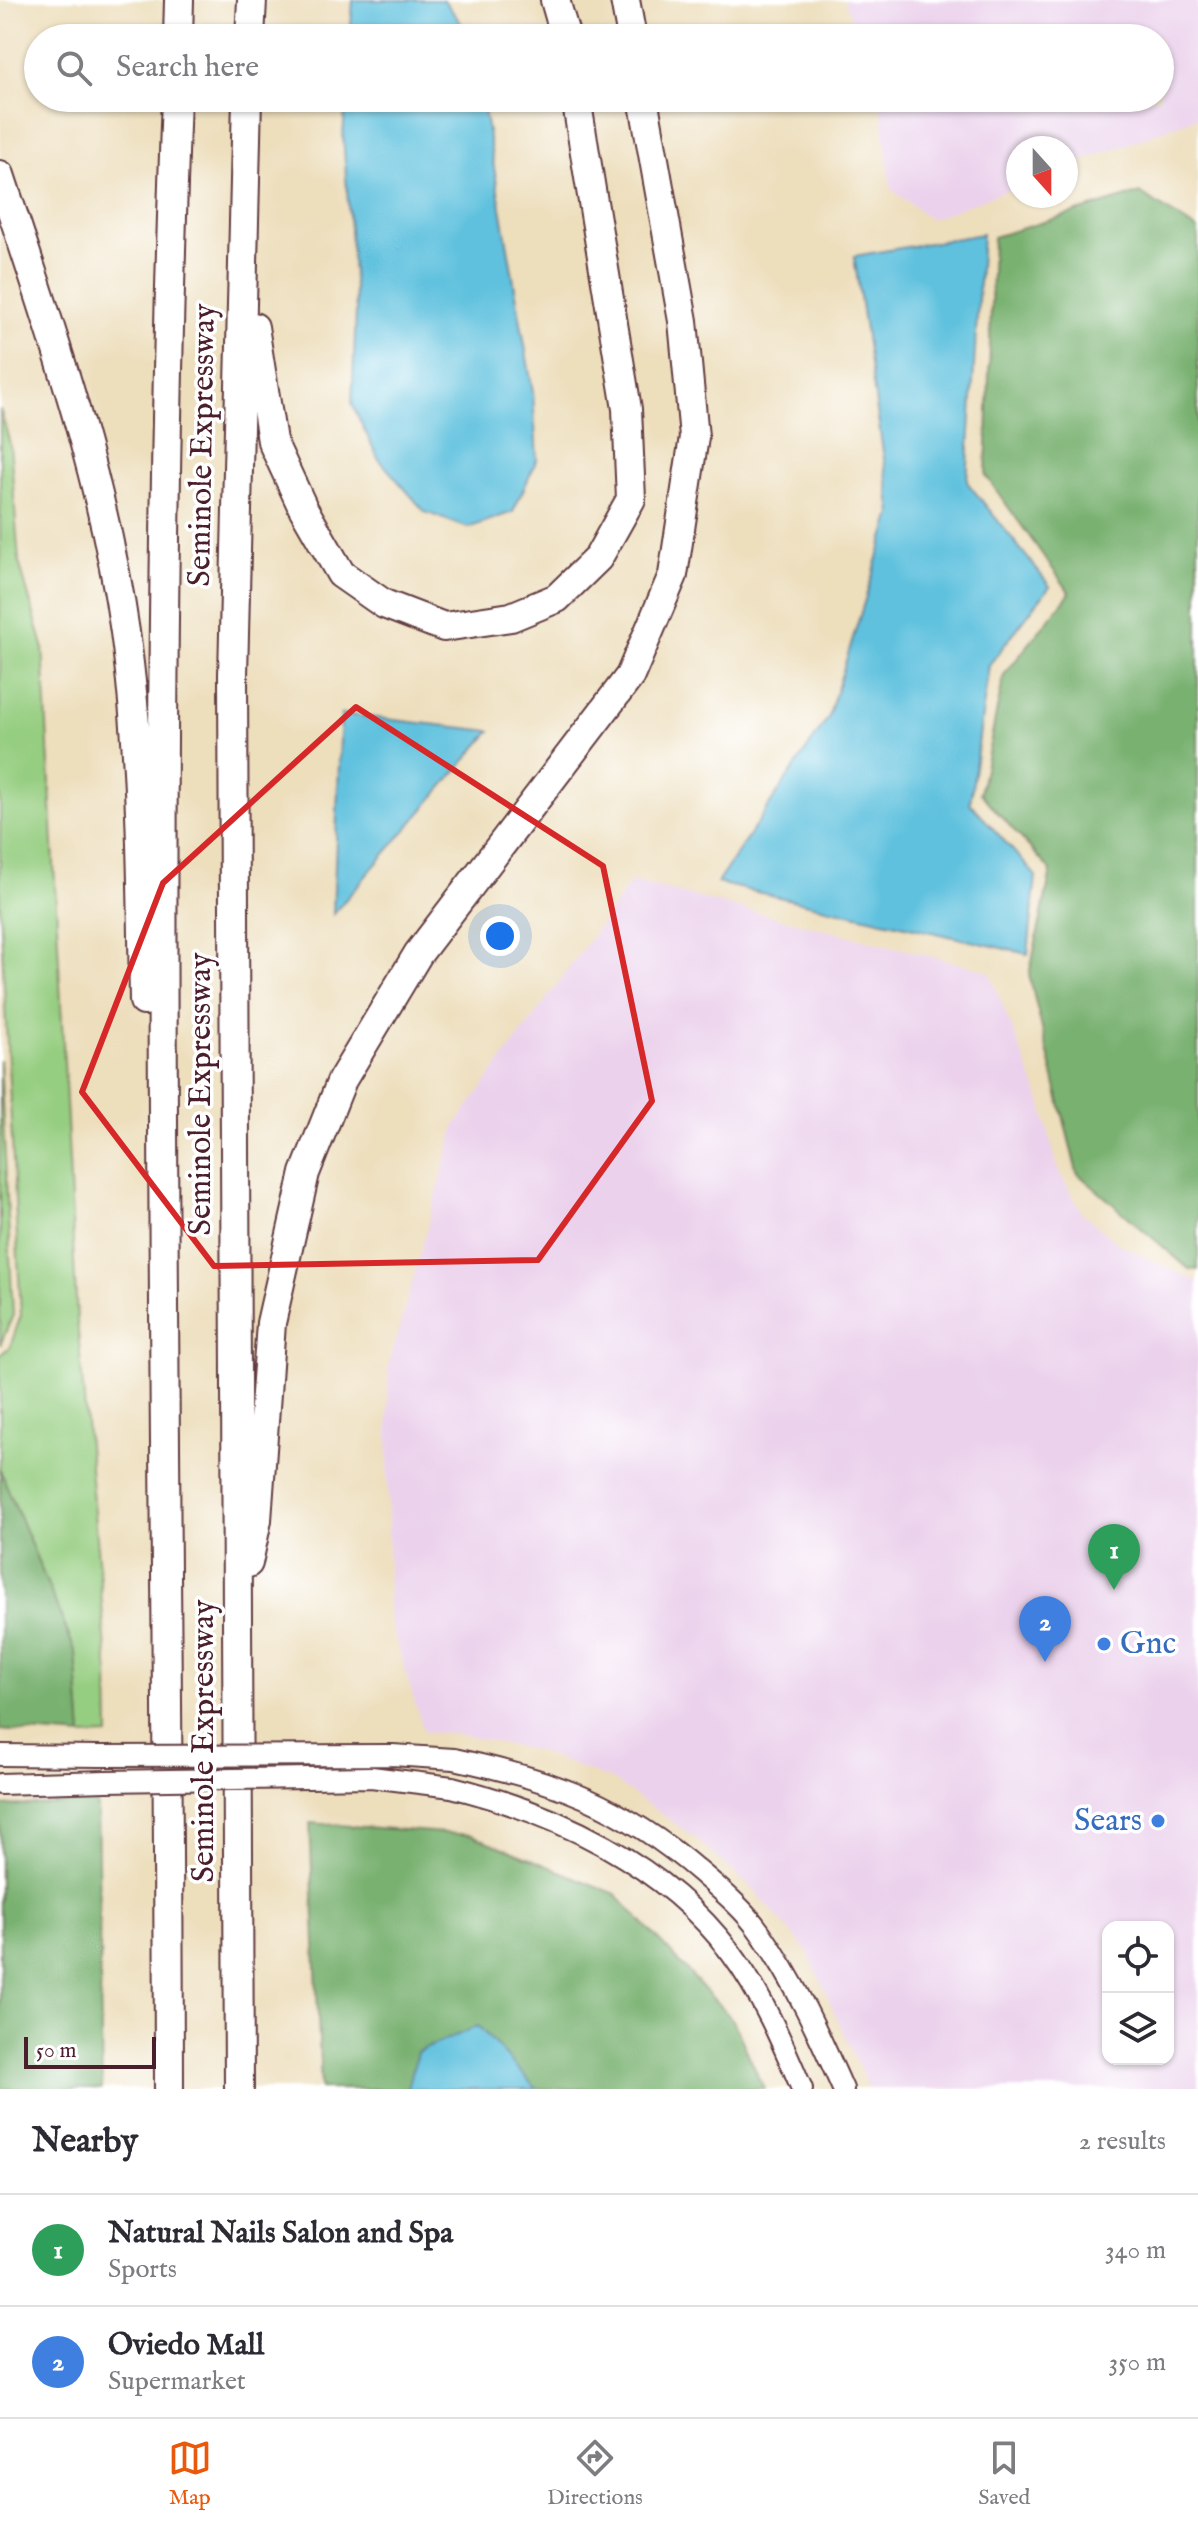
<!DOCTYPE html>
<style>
body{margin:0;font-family:"IM FELL English",serif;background:#f7f7f7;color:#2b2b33}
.controls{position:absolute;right:24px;bottom:24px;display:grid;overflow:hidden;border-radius:16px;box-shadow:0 2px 6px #0004}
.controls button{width:72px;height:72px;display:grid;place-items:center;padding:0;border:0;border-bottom:2px solid #e1e1e2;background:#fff;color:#2b2b33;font:40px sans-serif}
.compass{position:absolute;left:1006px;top:136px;width:72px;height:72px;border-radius:50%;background:#fff;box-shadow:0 2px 6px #0004;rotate:159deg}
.scale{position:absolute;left:24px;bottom:20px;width:132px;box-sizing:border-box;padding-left:8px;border:4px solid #4a1f2b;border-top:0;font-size:22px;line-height:28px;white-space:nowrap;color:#4a1f2b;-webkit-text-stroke:6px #fff;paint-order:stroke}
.you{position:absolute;left:500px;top:936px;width:28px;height:28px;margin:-20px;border:6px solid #fff;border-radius:50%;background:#1a73e8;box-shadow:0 0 0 12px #1a73e833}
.badge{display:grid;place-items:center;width:52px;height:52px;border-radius:50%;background:#ea580c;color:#fff;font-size:26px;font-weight:700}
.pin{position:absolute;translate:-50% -66px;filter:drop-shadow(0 2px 4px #0008)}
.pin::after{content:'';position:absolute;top:42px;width:28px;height:24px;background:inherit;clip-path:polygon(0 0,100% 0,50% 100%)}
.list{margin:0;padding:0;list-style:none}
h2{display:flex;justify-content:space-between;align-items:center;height:104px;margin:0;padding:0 32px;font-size:34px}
h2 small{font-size:26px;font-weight:400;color:#7c7c81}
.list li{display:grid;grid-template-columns:52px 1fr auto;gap:24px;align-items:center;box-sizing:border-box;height:112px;padding:0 32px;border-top:2px solid #e1e1e2}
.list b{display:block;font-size:30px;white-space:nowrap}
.list p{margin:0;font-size:26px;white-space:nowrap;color:#7c7c81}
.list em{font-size:26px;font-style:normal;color:#7c7c81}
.icon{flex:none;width:44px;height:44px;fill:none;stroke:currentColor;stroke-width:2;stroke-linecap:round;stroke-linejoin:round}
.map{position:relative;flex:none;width:1198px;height:2089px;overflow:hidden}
.search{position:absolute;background:#fff;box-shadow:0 2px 6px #0004;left:24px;right:24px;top:24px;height:88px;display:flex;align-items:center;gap:20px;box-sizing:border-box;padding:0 28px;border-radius:44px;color:#7c7c81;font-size:30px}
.sheet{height:328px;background:#fff}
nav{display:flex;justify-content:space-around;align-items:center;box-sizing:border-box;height:112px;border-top:2px solid #e1e1e2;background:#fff;font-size:22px;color:#7c7c81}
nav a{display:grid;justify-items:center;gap:4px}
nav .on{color:#ea580c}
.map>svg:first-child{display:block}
.built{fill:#ebd1ec;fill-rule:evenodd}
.green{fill:#96ce81;stroke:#707656;stroke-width:2}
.forest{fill:#78b16f;stroke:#61684d;stroke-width:2}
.water{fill:#5fc1de;stroke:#547084;stroke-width:2}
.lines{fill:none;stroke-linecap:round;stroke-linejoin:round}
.minor-casing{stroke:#623c41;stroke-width:24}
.highway-casing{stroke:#623c41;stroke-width:32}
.minor{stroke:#fff;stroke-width:20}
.highway{stroke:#fff;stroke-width:28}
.minor-bridge-casing{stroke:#623c41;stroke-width:24;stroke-linecap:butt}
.minor-bridge{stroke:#fff;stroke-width:20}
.marked{fill:none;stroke:#d62828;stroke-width:6;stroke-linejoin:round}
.shop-dot{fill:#3f7fe0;stroke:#fff;stroke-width:3}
.labels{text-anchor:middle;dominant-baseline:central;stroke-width:7;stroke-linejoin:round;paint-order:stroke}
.street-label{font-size:32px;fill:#4a1f2b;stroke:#fff}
.shop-label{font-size:32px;fill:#366cbe;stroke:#fff;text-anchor:start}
</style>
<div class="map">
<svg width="1198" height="2089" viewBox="0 0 1198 2089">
<rect width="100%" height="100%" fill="#fff"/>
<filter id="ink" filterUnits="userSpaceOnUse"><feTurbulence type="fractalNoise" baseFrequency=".0125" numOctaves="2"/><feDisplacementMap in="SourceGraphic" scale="16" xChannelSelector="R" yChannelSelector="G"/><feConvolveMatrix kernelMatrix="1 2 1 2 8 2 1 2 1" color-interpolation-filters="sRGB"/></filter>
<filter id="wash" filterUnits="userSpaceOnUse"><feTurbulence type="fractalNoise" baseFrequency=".006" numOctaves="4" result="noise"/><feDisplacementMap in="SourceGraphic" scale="32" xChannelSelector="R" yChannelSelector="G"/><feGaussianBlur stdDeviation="1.8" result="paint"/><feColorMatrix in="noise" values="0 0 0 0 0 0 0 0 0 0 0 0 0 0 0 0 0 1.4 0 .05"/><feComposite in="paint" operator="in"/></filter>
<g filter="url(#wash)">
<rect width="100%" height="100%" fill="#eddebc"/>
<path class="built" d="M844,0H1198V117L1066,167V148H1018V186L930,219L891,189L880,98H1160V38H859Z
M632,881L989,971L1041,1101L1058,1170L1082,1213L1120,1245L1198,1282V2089H869L807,1951L752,1888L694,1837L614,1781L537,1751L452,1733L424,1732L388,1615V1368L456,1124ZM1108,1927H1168V2059H1108Z"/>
<path class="green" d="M0,409L10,444L19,562L43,646L77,1320L108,1672L109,1735L82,1736L76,1653L0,1470V1355L10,1347L21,1315L0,909Z
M0,1060L13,1315L0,1345Z"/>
<path class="forest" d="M1140,193L1198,230V1270L1189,1269L1077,1173L1029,975L1051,871L980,793L1004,675L1070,593L986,476L993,237Z
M0,1470L76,1653L82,1736L0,1730Z
M97,1802L102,2089H0V1806Z
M310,1823L472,1835L616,1894L733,2020L764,2089H321Z"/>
<path class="water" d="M353,0H444L472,38H350Z
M346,98H482L533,392L537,460L513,512L468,528L425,512L378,458L352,404L356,311L343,136Z
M982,234L967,482L1050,586L989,665L970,803L1036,876L1028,954L717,883L828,718L892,513L854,256Z
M341,714L491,731L333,914Z
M478,2026L537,2089H408L417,2052Z"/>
</g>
<g filter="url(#ink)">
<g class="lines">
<defs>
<path id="minor" d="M0,1755L100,1756
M454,1759C554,1780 621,1804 700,1872C721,1890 744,1909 760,1932C795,1981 819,2035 843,2089
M0,1784L106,1781
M452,1787C556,1813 665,1864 731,1953C761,1993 783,2044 802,2089"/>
<path id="highway" d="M555,0L566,38
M625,0L632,38
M178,38L179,0
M250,38L252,0
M0,175C49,324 103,476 125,632C142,754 142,878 144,1001
M254,327L272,441L303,508L341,574L384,604L444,627L511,617L557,598L598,558L631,499L627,409L576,98
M248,1563L257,1520L271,1323L305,1173L342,1080L418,954L630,676L673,575L694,437L683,321L643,98
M169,2089C168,1425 151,761 176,98
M239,2089L233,675L247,98"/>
</defs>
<use href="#minor" class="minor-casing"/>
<use href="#highway" class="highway-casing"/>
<use href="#minor" class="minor"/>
<use href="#highway" class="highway"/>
<defs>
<path id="minor-bridge" d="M100,1756L392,1755L454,1759
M106,1781L371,1777L452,1787"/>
</defs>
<use href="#minor-bridge" class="minor-bridge-casing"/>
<use href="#minor-bridge" class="minor-bridge"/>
</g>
</g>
<path class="marked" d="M356,707L603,866L652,1101L538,1260L214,1266L82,1092L163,883Z"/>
<g class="shop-dot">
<circle cx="1104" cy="1644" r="8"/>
<circle cx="1158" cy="1821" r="8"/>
</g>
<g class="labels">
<g class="street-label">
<text transform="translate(203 445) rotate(-89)">Seminole Expressway</text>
<text transform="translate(201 1094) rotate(-90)">Seminole Expressway</text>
<text transform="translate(204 1741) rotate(-90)">Seminole Expressway</text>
</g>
<g class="shop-label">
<text x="1120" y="1644">Gnc</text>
<text x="1142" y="1821" text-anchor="end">Sears</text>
</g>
</g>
</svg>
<div class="controls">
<button><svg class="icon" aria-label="locate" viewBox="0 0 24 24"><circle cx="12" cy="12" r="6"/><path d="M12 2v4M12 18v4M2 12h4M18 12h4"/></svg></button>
<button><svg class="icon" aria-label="layers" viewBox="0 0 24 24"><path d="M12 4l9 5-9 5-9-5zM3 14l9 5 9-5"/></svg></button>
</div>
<svg class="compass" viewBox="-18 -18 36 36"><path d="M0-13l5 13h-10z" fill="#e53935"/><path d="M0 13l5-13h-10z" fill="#7c7c81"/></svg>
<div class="scale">50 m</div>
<div class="you"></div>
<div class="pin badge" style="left:1114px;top:1590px;background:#2e9e5b">1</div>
<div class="pin badge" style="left:1045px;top:1662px;background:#3f7fe0">2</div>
<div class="search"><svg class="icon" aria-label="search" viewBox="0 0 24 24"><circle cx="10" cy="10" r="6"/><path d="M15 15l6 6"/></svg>Search here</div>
</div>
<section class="sheet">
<h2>Nearby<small>2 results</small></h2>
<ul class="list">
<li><span class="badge" style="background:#2e9e5b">1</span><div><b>Natural Nails Salon and Spa</b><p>Sports</p></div><em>340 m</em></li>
<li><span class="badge" style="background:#3f7fe0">2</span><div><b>Oviedo Mall</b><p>Supermarket</p></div><em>350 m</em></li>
</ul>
</section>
<nav>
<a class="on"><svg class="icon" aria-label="map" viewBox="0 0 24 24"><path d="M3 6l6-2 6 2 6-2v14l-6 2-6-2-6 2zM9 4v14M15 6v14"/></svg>Map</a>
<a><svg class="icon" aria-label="directions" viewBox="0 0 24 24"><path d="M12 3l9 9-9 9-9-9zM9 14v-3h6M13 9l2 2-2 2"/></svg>Directions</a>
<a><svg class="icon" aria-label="saved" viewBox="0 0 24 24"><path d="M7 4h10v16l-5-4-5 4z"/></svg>Saved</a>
</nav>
